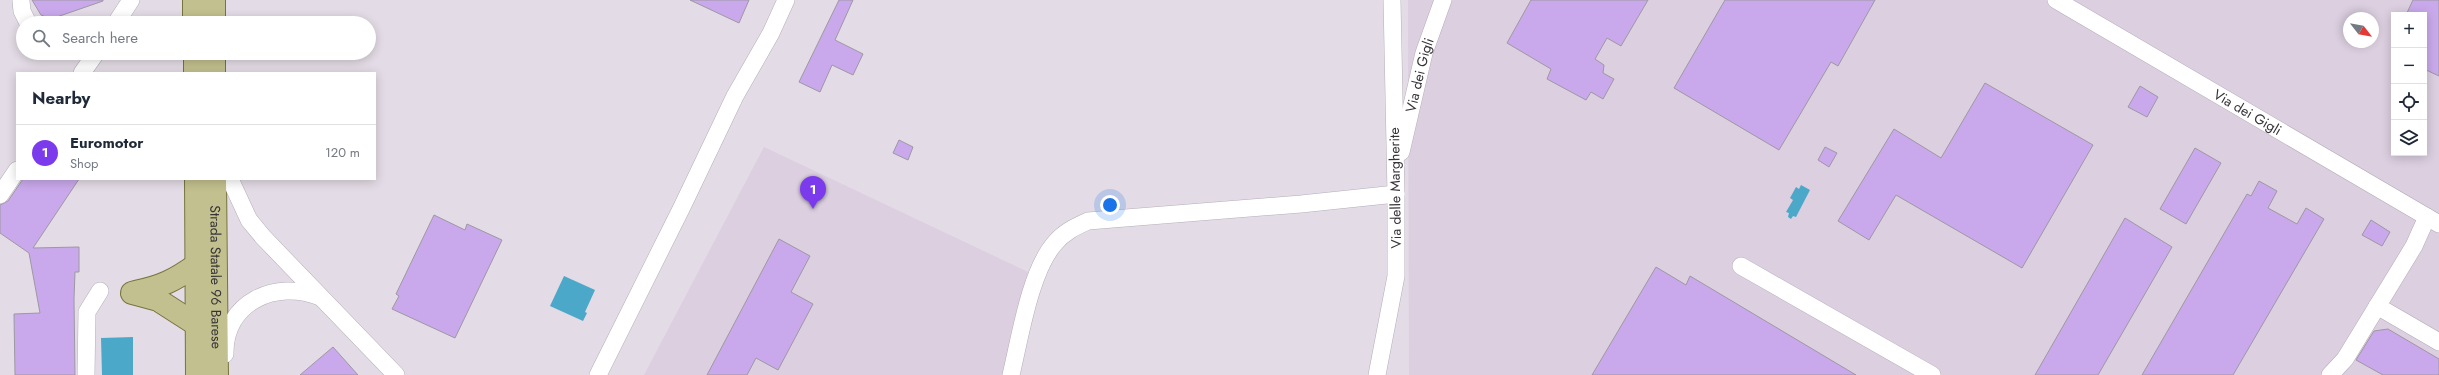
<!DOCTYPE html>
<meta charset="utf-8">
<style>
body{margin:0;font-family:Jost,sans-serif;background:#f6f6f7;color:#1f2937}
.controls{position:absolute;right:12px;top:12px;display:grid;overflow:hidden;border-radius:0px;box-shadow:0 2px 10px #0003}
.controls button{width:36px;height:36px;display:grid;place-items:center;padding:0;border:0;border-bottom:1px solid #e0e1e3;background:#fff;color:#1f2937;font:20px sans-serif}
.compass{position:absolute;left:2343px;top:12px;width:36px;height:36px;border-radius:50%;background:#fff;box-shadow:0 2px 10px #0003;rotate:121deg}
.you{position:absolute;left:1110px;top:205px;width:14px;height:14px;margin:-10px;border:3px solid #fff;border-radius:50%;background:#1a73e8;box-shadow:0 0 0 6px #1a73e833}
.badge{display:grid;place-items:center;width:26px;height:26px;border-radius:50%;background:#7c3aed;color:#fff;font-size:13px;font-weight:700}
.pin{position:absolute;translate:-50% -33px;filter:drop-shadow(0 1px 2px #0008)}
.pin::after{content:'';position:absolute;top:21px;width:14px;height:12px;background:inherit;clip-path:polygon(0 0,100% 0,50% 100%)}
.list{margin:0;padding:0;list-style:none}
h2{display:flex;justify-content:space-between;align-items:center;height:52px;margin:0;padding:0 16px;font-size:17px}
h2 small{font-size:13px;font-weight:400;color:#747a83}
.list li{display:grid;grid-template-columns:26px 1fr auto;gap:12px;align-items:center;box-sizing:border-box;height:56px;padding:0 16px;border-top:1px solid #e0e1e3}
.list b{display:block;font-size:15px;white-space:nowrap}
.list p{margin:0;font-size:13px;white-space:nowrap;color:#747a83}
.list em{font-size:13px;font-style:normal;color:#747a83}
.icon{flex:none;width:22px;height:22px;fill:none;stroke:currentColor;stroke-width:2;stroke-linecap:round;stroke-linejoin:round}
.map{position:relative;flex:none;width:2439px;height:375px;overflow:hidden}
.search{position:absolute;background:#fff;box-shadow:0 2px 10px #0003;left:16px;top:16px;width:360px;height:44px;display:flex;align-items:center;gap:10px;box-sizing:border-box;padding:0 14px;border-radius:22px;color:#747a83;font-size:15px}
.panel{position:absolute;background:#fff;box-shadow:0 2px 10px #0003;left:16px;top:72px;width:360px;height:108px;border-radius:0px}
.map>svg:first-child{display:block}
.built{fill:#dbcfe0;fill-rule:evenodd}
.water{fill:#4ca8c8}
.building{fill:#c9a9eb;stroke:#9d98a3}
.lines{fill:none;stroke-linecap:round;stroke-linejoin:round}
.minor-casing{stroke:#b5aeb8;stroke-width:18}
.major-casing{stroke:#77743e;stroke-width:24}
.minor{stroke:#fff;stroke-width:17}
.major{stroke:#c2c08e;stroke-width:22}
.labels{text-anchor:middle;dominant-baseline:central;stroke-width:3;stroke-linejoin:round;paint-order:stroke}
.street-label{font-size:14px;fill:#373438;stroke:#fff}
</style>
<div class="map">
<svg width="2439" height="375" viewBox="0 0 2439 375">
<rect width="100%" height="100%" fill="#e3dbe5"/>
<path class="built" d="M1408,0H2439V375H1409ZM2394,15H2424V153H2394ZM2349,18H2373V42H2349Z
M764,147L1028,272L1003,375H644Z"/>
<path class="water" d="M1801,185L1810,190L1796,217L1793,216L1791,219L1788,217L1789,213L1786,212L1793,200L1790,198L1796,187L1799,189Z
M564,276L595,290L585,312L587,313L583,321L550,306Z
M133,337V375H102L101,338Z"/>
<path class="building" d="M32,0H103V1L51,19L41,15Z
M690,0H749L739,23Z
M839,0H853L835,40L863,54L853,75L832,65L820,92L799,82Z
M1531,0H1648L1621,46L1607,38L1595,59L1604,65L1603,73L1614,79L1603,99L1591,92L1586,100L1547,79L1551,69L1507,43Z
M1725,0H1875L1838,66L1831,62L1779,150L1674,88Z
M2413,0H2439V76L2424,69V15H2406Z
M1985,83L2093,145L2022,268L1896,195L1869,240L1838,221L1894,129L1941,158Z
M2140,86L2158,97L2147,117L2128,107Z
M899,140L913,147L908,160L893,153Z
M1825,147L1837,153L1829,167L1818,160Z
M2195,148L2221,163L2186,224L2160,209Z
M23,179H79L33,248L79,247V272H75L74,299L75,375H15L14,314L40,313L29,253L0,233V205L8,201Z
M2259,181L2277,191L2268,208L2297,224L2306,208L2324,219L2233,375H2142L2247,194L2251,196Z
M434,215L465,230L467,224L502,240L455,338L392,309L399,296L396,294Z
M2125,218L2172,247L2098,375H2035Z
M2371,220L2390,232L2382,246L2362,235Z
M779,239L810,256L791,292L813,304L778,370L756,358L747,375H707Z
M1656,267L1686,285L1690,276L1856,375H1592Z
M2388,329L2439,359V375H2383L2356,360L2374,331Z
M333,347L358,375H300Z"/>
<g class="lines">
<defs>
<g id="minor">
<path id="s1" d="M2056,0L2439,224"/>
<path d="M21,1L22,11L28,23"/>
<path d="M116,23L131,0"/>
<path d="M82,73L96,53"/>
<path id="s2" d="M1401,152L1424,53L1443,0"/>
<path d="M230,179L249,220L263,237L396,375"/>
<path d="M0,195L17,170"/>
<path d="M1741,266L1932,375"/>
<path d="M2377,306L2439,342"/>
<path d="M225,354C224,302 276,279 320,297"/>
<path d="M86,375L87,312L100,291"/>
<path d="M598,375L682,207L735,96L771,33L786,0"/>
<path d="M1011,375C1020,338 1030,271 1055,243C1064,232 1075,227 1088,221L1301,204L1396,194"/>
<path d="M1377,375L1396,276V194L1392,0"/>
<path d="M2330,375L2345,359L2414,246L2427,217"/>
</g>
<g id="major">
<path d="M194,0V23"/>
<path d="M214,23V0"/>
<path d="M195,53V73"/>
<path d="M214,73V53"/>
<path d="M196,179L197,375"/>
<path id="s3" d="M215,179L217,375"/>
<path d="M135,292C161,287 175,280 196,265"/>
<path d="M132,293L158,300L197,325"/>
</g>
</defs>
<use href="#minor" class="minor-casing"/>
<use href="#major" class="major-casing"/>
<use href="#minor" class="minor"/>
<use href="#major" class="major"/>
</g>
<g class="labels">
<g class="street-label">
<text stroke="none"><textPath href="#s2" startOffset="79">Via dei Gigli</textPath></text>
<text stroke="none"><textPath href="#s1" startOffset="222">Via dei Gigli</textPath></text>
<text transform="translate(1395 188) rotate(-91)">Via delle Margherite</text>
<text stroke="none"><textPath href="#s3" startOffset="98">Strada Statale 96 Barese</textPath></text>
</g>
</g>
</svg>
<div class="controls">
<button>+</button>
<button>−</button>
<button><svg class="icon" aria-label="locate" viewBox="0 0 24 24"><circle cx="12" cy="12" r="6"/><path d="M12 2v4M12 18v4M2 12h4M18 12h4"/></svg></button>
<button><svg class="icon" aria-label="layers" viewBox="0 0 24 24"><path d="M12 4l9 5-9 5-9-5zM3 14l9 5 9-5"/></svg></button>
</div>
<svg class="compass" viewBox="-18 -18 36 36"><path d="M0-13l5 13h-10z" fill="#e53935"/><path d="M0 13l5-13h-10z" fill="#747a83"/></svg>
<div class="you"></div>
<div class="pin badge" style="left:813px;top:209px">1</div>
<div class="search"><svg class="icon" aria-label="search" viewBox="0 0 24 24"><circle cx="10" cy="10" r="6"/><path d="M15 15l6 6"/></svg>Search here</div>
<section class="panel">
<h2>Nearby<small></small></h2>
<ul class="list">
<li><span class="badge">1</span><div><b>Euromotor</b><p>Shop</p></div><em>120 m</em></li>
</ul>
</section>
</div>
